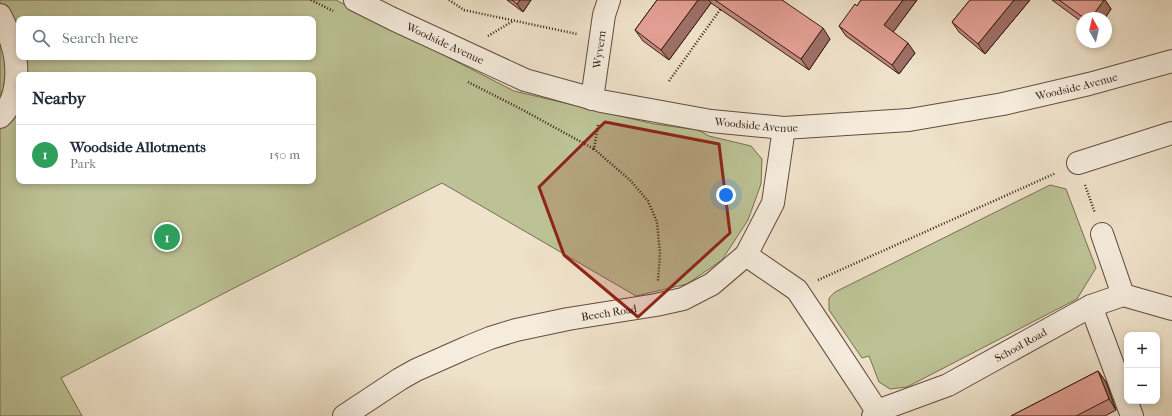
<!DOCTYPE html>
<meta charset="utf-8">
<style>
body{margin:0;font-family:"IM FELL French Canon",serif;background:#f6f6f7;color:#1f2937}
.controls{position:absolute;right:12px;bottom:12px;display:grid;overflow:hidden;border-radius:8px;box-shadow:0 2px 6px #0003}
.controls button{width:36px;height:36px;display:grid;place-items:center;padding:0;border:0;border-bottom:1px solid #e0e1e3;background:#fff;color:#1f2937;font:20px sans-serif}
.compass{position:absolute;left:1076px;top:12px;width:36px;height:36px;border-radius:50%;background:#fff;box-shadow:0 2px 6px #0003;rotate:352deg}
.you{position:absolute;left:726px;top:195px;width:14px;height:14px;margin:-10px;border:3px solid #fff;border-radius:50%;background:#1a73e8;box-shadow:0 0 0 6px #1a73e833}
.badge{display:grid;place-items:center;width:26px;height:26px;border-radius:50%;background:#0b8043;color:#fff;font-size:13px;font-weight:700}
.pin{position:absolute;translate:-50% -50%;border:2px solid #fff;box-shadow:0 1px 4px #0006}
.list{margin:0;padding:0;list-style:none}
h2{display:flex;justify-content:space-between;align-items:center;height:52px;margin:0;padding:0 16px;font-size:17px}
h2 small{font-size:13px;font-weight:400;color:#747a83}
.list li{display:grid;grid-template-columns:26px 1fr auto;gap:12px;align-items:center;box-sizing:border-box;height:60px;padding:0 16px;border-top:1px solid #e0e1e3}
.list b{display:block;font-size:15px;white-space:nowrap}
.list p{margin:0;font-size:13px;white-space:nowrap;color:#747a83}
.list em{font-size:13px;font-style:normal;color:#747a83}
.icon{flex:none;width:22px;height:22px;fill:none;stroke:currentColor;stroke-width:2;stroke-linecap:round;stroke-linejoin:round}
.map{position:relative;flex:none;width:1172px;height:416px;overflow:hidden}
.search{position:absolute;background:#fff;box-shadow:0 2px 6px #0003;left:16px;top:16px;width:300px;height:44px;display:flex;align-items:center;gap:10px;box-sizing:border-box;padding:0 14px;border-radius:8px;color:#747a83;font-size:15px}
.panel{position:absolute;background:#fff;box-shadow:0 2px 6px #0003;left:16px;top:72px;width:300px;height:112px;border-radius:8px}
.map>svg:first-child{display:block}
.green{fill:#bcc295;stroke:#786e52;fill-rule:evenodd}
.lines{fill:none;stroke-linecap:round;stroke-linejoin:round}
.minor-casing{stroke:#644c3e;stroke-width:24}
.path{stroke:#351a10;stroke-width:2.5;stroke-dasharray:1 2;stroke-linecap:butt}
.minor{stroke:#f5ecdd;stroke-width:22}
.wall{fill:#c38a80;stroke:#351a10}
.shaded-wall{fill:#9f7068;stroke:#351a10}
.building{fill:#e3a095;stroke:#351a10}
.marked{fill:#8f2418;fill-opacity:0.2;stroke:#8f2418;stroke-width:3;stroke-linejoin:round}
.labels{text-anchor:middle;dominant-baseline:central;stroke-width:3;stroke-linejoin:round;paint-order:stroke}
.street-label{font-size:11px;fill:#351a10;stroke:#f5ecdd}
</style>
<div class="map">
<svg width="1172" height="416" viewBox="0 0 1172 416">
<rect width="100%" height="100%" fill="#efe2ca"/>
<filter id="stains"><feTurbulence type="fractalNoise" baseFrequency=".005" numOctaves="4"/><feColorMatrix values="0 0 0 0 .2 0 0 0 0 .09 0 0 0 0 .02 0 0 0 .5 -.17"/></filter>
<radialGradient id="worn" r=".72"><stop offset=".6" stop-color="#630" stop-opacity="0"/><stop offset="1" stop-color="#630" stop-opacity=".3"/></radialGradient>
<path class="green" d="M0,0H336L514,91L654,124L698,130L709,136L751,146L762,159L761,184L748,220L722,260L687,284L636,296L442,183L238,286L61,378L82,416H0ZM19,19H313V57H19ZM19,75H313V181H19Z
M1050,185L1066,189L1096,268L1077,299L907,387L890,389L879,382L869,356L862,358L829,310V298L835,292Z"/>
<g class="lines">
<defs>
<g id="minor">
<path id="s1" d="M355,0L393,19L525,80L601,101L711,121L784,128L909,120L1003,104L1089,84L1172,61"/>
<path d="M0,15C5,24 9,34 12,44C19,66 19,100 0,117"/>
<path id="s2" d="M592,99L604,15L609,0"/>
<path d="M1078,163L1172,133"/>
<path d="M1102,234L1123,295"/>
<path d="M746,255L797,290L831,341L877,411"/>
<path d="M1091,306L1132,416"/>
<path id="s3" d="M344,416L400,379L416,370L468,347L490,338L516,330L568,319L656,305L683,299L712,284L746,255L773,203L784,128"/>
<path id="s4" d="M873,416L877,411L948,385L1091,306L1123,295L1172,309"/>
</g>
</defs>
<use href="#minor" class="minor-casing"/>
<path class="path" d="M311,0L333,11
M449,0L464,10L577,34
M488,36L513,21
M669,81L722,7
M468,82L521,109L594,149
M598,125L594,149L630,180L648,201L657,222L660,253L658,281
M1085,185L1095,213
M818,280L1056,173"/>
<use href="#minor" class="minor"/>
</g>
<path class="wall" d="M507,0H531L523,12Z
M657,0H782L830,39L809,70L711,3L669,60L643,41L635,30Z
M861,0H917L893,32L915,53L899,74L846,36L839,26L857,6Z
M970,0H1030L985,54L959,32L952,22Z
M1052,0H1105L1111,9L1105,18H1082V22Z
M1098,371L1106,382L1116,410L1105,416H1011Z"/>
<path class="shaded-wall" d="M520,0H531L523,12L517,4Z
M698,0H709L711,3L669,60L661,50Z
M903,0H917L891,35L884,25Z
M1014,0H1030L985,54L978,44Z
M1104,0H1105L1111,9L1105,18H1091Z
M823,28L830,39L809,70L801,59Z
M908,43L915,53L899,74L892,65Z
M1098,371L1106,382L1116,410L1109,399Z"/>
<path class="building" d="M512,0H520L517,4Z
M657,0H698L661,50L635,30Z
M715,0H782L823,28L801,59Z
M861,0H903L884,25L908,43L892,65L839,26L855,4L857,6Z
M970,0H1014L978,44L952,22Z
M1059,0H1104L1091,18H1084Z
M1098,371L1109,399L1076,416H1011Z"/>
<path class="marked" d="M605,122L719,144L730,233L638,317L564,255L539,187Z"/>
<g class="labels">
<g class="street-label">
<text stroke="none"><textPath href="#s1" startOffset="100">Woodside Avenue</textPath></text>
<text stroke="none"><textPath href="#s2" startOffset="50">Wyvern</textPath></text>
<text stroke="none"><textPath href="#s1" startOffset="748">Woodside Avenue</textPath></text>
<text stroke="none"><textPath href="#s1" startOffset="424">Woodside Avenue</textPath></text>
<text stroke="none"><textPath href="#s3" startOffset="288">Beech Road</textPath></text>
<text stroke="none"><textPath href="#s4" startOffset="165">School Road</textPath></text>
</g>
</g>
<rect width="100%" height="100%" filter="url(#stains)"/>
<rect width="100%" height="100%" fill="url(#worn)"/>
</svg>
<div class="controls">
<button>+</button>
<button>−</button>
</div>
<svg class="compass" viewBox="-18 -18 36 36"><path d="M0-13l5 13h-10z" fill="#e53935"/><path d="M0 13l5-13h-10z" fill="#747a83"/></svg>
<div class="you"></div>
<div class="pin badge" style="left:167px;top:237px;background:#2e9e5b">1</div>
<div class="search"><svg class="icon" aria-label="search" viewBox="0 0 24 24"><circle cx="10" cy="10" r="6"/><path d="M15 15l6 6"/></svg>Search here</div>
<section class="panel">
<h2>Nearby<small></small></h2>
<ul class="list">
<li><span class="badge" style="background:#2e9e5b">1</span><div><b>Woodside Allotments</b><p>Park</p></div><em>150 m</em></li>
</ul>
</section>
</div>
